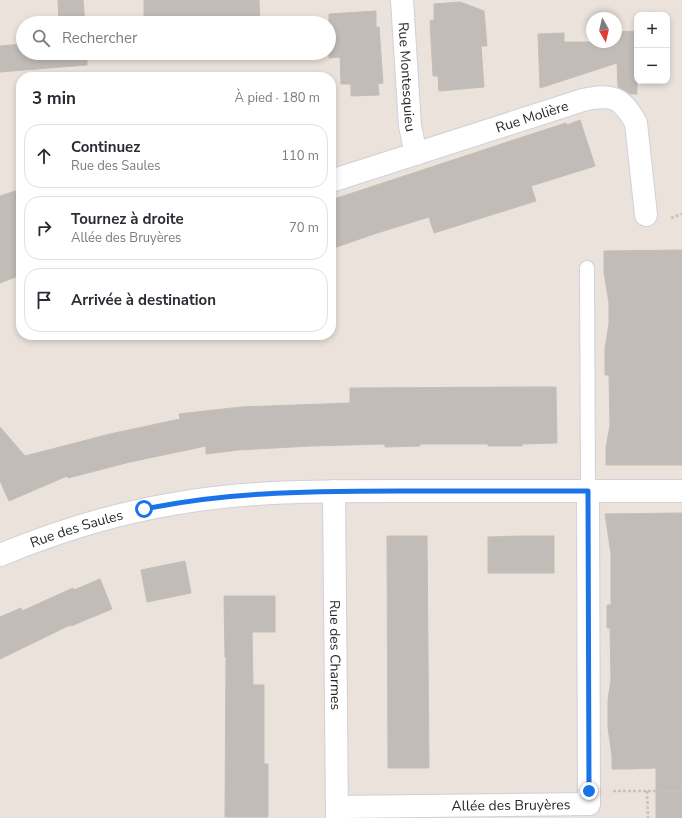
<!DOCTYPE html>
<html lang="fr">
<meta charset="utf-8">
<style>
body{margin:0;font-family:"Nunito Sans",sans-serif;background:#f7f7f7;color:#2b2b33}
.controls{position:absolute;right:12px;top:12px;display:grid;overflow:hidden;border-radius:8px;box-shadow:0 2px 6px #0003}
.controls button{width:36px;height:36px;display:grid;place-items:center;padding:0;border:0;border-bottom:1px solid #e1e1e2;background:#fff;color:#2b2b33;font:20px sans-serif}
.compass{position:absolute;left:586px;top:12px;width:36px;height:36px;border-radius:50%;background:#fff;box-shadow:0 2px 6px #0003;rotate:172deg}
.stop{position:absolute;width:12px;height:12px;margin:-9px;border:3px solid #1a73e8;border-radius:50%;background:#fff}
.stop.end{background:#1a73e8;border-color:#fff;box-shadow:0 1px 4px #0008}
.list{margin:0;padding:0;list-style:none}
h2{display:flex;justify-content:space-between;align-items:center;height:52px;margin:0;padding:0 16px;font-size:17px}
h2 small{font-size:13px;font-weight:400;color:#7c7c81}
.list li{display:grid;grid-template-columns:26px 1fr auto;gap:12px;align-items:center;box-sizing:border-box;height:64px;margin:0 8px 8px;padding:0 8px;border:1px solid #e1e1e2;border-radius:16px}
.list b{display:block;font-size:15px;white-space:nowrap}
.list p{margin:0;font-size:13px;white-space:nowrap;color:#7c7c81}
.list em{font-size:13px;font-style:normal;color:#7c7c81}
.icon{flex:none;width:22px;height:22px;fill:none;stroke:currentColor;stroke-width:2;stroke-linecap:round;stroke-linejoin:round}
.map{position:relative;flex:none;width:682px;height:818px;overflow:hidden}
.search{position:absolute;background:#fff;box-shadow:0 2px 6px #0003;left:16px;top:16px;width:320px;height:44px;display:flex;align-items:center;gap:10px;box-sizing:border-box;padding:0 14px;border-radius:22px;color:#7c7c81;font-size:15px}
.panel{position:absolute;background:#fff;box-shadow:0 2px 6px #0003;left:16px;top:72px;width:320px;height:268px;border-radius:16px}
.map>svg:first-child{display:block}
.building{fill:#c2bcb8;stroke:#c4beb5}
.lines{fill:none;stroke-linecap:round;stroke-linejoin:round}
.service-casing{stroke:#ced1dc;stroke-width:16}
.minor-casing{stroke:#ced1dc;stroke-width:24}
.path{stroke:#c3c3c3;stroke-width:2.5;stroke-dasharray:3 2;stroke-linecap:butt}
.service{stroke:#fff;stroke-width:14}
.minor{stroke:#fff;stroke-width:22}
.route{stroke:#1a73e8;stroke-width:5}
.labels{text-anchor:middle;dominant-baseline:central;stroke-width:4;stroke-linejoin:round;paint-order:stroke}
.street-label{font-size:14px;fill:#282828;stroke:#fff}
</style>
<div class="map">
<svg width="682" height="818" viewBox="0 0 682 818">
<rect width="100%" height="100%" fill="#eae2db"/>
<path class="building" d="M58,0H83L85,23H59Z
M144,0H259L260,23H144Z
M460,2L484,11L487,46H481L484,87L439,91L438,76H433L430,21L434,20V4Z
M376,11V27H379L383,83L378,84L379,95L351,96V84H341L340,57L329,58V14Z
M637,31V94H630L618,87L617,63L540,88L538,34L564,33V42H617L616,32Z
M23,44V53H87V65L0,72V46Z
M580,120L595,166L531,186L536,201L434,233L429,217L377,233L331,249V200L541,131L566,123L567,125Z
M21,189V275L0,283V196Z
M682,250V465H606V448L610,425L609,375H605V348L609,324V303L604,272V251Z
M532,387H556L557,443L522,444V446H488V444H420V446L385,447V444L311,446L238,450L206,454V446L130,462L68,478L67,476L9,501L0,481V427L25,456L110,434L180,419L179,414L241,407L350,403V388Z
M682,513V818H656V768L631,769H612V757L608,727V700L611,680L610,628H607V605H611V554L605,514Z
M387,536H427L429,768H388Z
M521,536H554V573H488V537Z
M185,561L191,593L147,602L141,570Z
M100,579L112,609L71,626L70,625L0,659V617L21,608L22,611L73,588L74,590Z
M224,596H275V632H252L253,685H264V764H268V817H225L226,657H225Z"/>
<g class="lines">
<defs>
<path id="service" d="M587,268L588,491"/>
<g id="minor">
<path id="s1" d="M402,0L410,126L416,154"/>
<path id="s2" d="M331,181L583,100C612,94 621,96 636,123L646,215"/>
<path id="s3" d="M334,491L337,818"/>
<path id="s4" d="M0,555C56,532 113,514 173,504C250,490 330,491 408,491C499,491 591,491 682,491"/>
<path id="s5" d="M337,807L589,804L588,491"/>
</g>
</defs>
<use href="#service" class="service-casing"/>
<use href="#minor" class="minor-casing"/>
<path class="path" d="M671,218L682,214
M613,791H682
M647,791L648,818"/>
<use href="#service" class="service"/>
<use href="#minor" class="minor"/>
</g>
<g class="lines">
<path class="route" d="M144,509C184,501 223,496 264,494C309,491 355,491 400,491C462,491 525,491 588,491L589,791"/>
</g>
<g class="labels">
<g class="street-label">
<text stroke="none"><textPath href="#s1" startOffset="77">Rue Montesquieu</textPath></text>
<text stroke="none"><textPath href="#s2" startOffset="211">Rue Molière</textPath></text>
<text stroke="none"><textPath href="#s4" startOffset="81">Rue des Saules</textPath></text>
<text stroke="none"><textPath href="#s3" startOffset="164">Rue des Charmes</textPath></text>
<text stroke="none"><textPath href="#s5" startOffset="174">Allée des Bruyères</textPath></text>
</g>
</g>
</svg>
<div class="controls">
<button>+</button>
<button>−</button>
</div>
<svg class="compass" viewBox="-18 -18 36 36"><path d="M0-13l5 13h-10z" fill="#e53935"/><path d="M0 13l5-13h-10z" fill="#7c7c81"/></svg>
<div class="stop" style="left:144px;top:509px"></div>
<div class="stop end" style="left:589px;top:791px"></div>
<div class="search"><svg class="icon" aria-label="search" viewBox="0 0 24 24"><circle cx="10" cy="10" r="6"/><path d="M15 15l6 6"/></svg>Rechercher</div>
<section class="panel">
<h2>3 min<small>À pied · 180 m</small></h2>
<ul class="list">
<li><svg class="icon" aria-label="ahead" viewBox="0 0 24 24"><path d="M12 20V5M6 11l6-6 6 6"/></svg><div><b>Continuez</b><p>Rue des Saules</p></div><em>110 m</em></li>
<li><svg class="icon" aria-label="right" viewBox="0 0 24 24"><path d="M7 20v-9h11M14 6l5 5-5 5"/></svg><div><b>Tournez à droite</b><p>Allée des Bruyères</p></div><em>70 m</em></li>
<li><svg class="icon" aria-label="arrive" viewBox="0 0 24 24"><path d="M6 21V4h12l-3 4 3 4H6"/></svg><div><b>Arrivée à destination</b></div></li>
</ul>
</section>
</div>
